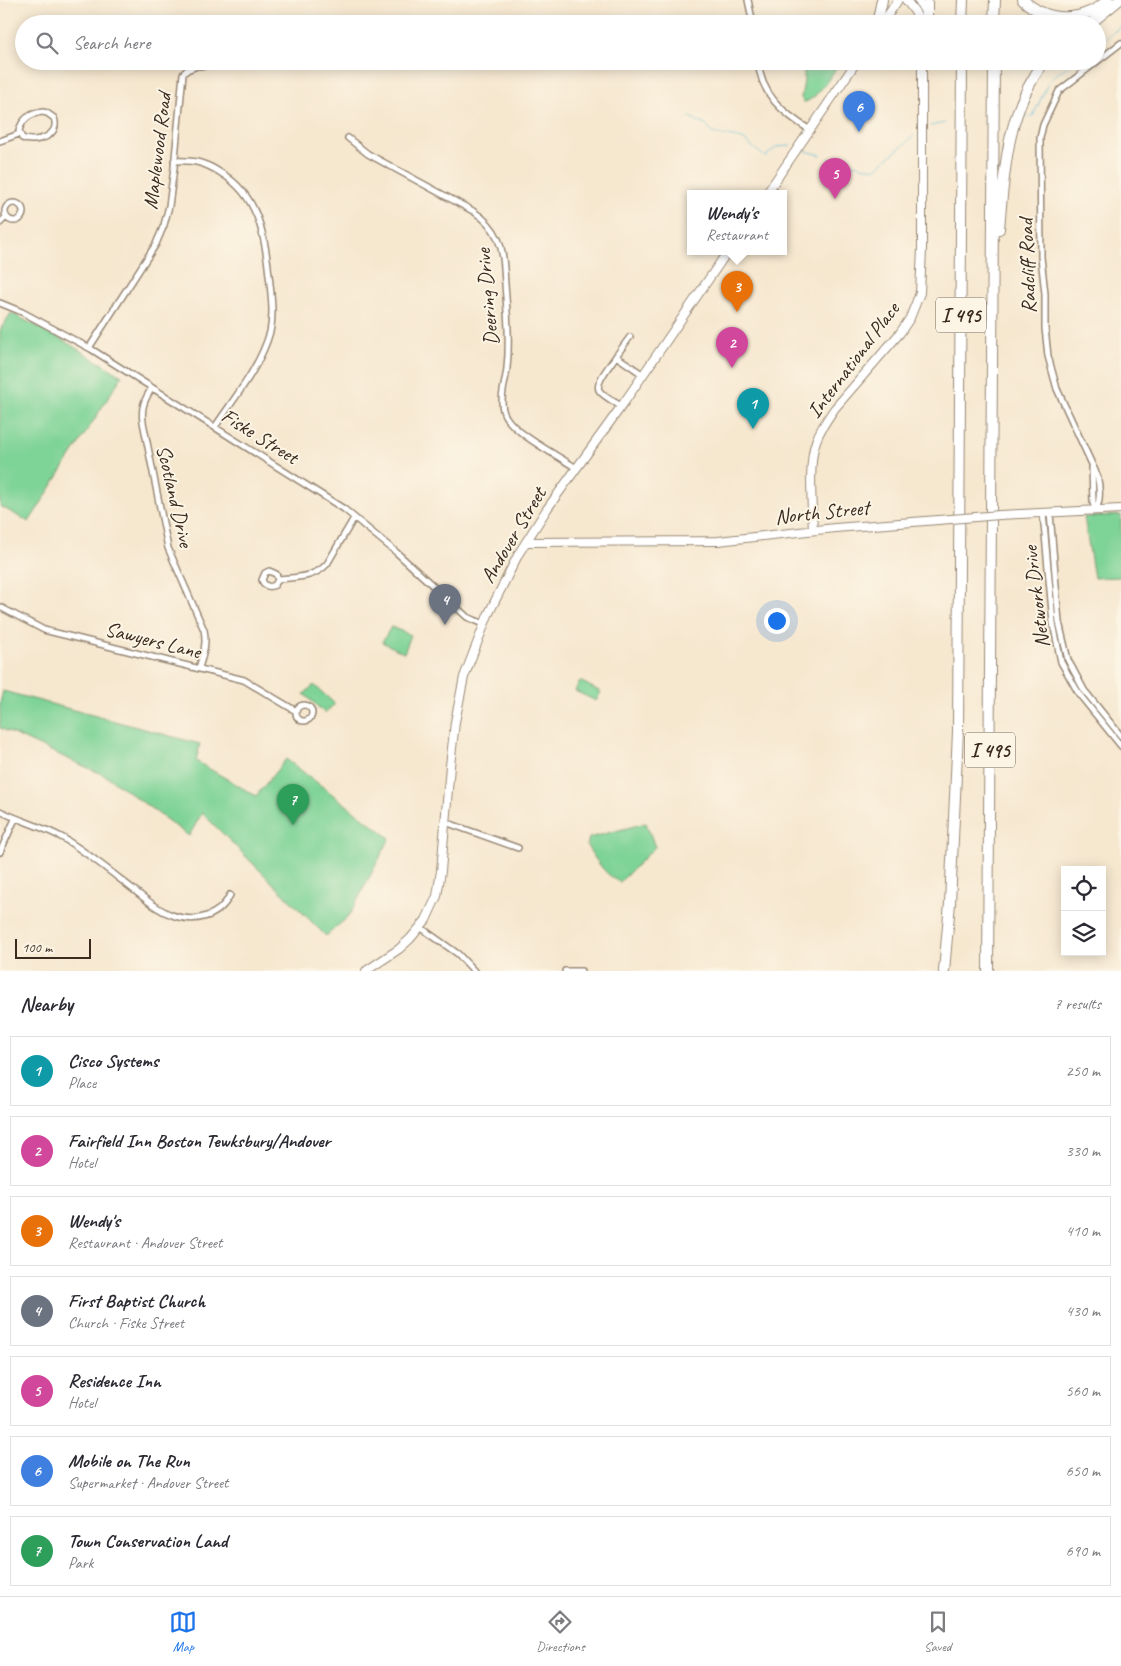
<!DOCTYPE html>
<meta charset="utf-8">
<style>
body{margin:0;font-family:Caveat,sans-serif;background:#f2f2f3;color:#2b2b33}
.controls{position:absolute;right:15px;bottom:15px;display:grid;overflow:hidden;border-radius:0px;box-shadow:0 2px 12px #0003}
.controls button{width:45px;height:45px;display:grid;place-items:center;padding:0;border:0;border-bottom:1px solid #e1e1e2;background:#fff;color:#2b2b33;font:25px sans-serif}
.scale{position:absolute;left:15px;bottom:12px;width:76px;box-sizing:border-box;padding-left:5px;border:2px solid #3b2a1e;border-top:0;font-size:14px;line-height:18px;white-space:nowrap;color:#3b2a1e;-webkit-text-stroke:4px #fcf5e5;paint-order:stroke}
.you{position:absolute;left:776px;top:620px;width:18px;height:18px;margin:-12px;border:4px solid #fff;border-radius:50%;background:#1a73e8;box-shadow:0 0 0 8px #1a73e833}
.badge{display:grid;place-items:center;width:32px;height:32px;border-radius:50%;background:#1a73e8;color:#fff;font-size:16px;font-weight:700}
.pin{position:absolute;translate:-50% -41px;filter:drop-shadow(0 1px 2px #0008)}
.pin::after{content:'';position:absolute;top:26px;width:18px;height:15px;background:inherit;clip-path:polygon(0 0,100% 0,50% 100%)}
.popup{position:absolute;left:687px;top:190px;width:100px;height:65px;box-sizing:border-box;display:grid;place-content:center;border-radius:0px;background:#fff;filter:drop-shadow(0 1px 4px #0005);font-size:16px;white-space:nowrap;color:#7c7c81}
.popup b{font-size:19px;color:#2b2b33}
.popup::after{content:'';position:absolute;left:50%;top:100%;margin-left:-10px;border:10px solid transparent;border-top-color:#fff}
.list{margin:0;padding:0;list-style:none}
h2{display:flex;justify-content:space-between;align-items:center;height:65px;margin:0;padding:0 20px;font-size:21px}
h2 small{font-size:16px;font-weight:400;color:#7c7c81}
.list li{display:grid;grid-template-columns:32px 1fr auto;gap:15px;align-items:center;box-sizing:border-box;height:70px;margin:0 10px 10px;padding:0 10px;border:1px solid #e1e1e2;border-radius:0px}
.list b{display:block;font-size:19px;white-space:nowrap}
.list p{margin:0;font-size:16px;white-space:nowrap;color:#7c7c81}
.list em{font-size:16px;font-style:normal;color:#7c7c81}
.icon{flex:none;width:28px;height:28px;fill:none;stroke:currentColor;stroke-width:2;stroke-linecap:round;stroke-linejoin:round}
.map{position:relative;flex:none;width:1121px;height:971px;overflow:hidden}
.search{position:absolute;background:#fff;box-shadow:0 2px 12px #0003;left:15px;right:15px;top:15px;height:55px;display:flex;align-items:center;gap:12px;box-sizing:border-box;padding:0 18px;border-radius:28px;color:#7c7c81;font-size:19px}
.sheet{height:625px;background:#fff}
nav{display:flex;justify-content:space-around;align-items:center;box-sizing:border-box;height:70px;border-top:1px solid #e1e1e2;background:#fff;font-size:14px;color:#7c7c81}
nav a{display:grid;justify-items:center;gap:2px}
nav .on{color:#1a73e8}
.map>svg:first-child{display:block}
.green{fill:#7ed397;stroke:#5c7e5a}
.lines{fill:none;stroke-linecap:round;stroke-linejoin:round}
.stream{stroke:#51b8cf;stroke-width:1}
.street-casing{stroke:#988876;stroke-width:8}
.secondary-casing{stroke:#988876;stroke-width:10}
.highway-casing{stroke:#988876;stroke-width:12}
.street{stroke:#fff;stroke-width:5}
.secondary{stroke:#fff;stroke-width:8}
.highway{stroke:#fff;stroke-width:10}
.secondary-bridge-casing{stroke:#988876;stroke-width:10;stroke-linecap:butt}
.secondary-bridge{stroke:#fff;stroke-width:8}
.labels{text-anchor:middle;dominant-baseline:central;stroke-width:4;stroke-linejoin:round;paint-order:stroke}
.shield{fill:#fcf5e5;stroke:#75675a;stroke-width:1}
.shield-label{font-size:20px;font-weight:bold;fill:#3b2a1e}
.street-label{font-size:21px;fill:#3b2a1e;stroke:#fcf5e5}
</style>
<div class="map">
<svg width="1121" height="971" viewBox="0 0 1121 971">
<rect width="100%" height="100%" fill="#fcf5e5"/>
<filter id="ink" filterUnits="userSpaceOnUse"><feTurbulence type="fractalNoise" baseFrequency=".02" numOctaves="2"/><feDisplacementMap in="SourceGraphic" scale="10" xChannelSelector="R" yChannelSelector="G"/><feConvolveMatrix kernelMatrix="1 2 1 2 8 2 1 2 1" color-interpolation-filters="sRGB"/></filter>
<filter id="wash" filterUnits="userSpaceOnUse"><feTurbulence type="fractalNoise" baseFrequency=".0096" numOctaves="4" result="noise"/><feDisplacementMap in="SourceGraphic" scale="20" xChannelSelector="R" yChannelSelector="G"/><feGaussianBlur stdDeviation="1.12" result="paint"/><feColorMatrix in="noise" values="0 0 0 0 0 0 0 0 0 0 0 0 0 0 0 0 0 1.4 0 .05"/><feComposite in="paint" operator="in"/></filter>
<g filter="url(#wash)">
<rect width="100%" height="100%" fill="#f6e7cf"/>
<path class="green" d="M812,61H840C834,72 816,101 804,102L801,98L804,81V69Z
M11,313L56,336L122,376L29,522L0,506V330Z
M1121,515V577L1094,578L1084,517Z
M391,627L411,635L404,653L382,642Z
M580,681L601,692L596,701L575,691Z
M314,685L335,704L325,713L304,694Z
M3,691L200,744L196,761L256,796L286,759L390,838L349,916L326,936L202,813L189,836L108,777L0,728V703Z
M646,823L655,847L620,882C607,878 594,857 587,846L589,838Z"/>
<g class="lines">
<path class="stream" d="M1097,45L1121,26
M690,117L707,126L712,133L743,139L765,157L777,147L790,146
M1027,117L1033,116L1050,79L1074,61
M930,126L945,123
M806,151L821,155
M829,159L875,169L914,136"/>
</g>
</g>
<g filter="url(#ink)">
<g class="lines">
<defs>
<path id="street" d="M748,0L753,24
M758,61C761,95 783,113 810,130
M43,112L47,113L54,118C61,136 35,144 22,138L19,131C22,119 31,113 43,112Z
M348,138L368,154L473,211C484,218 493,227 498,239C504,253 504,269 505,284C507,312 510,340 507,368C506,382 497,403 506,417C517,435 557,455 576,468
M0,141L19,134
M174,161C194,160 204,162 221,173C258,195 265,235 269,275C271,293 274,314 270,332C260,367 235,397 215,427
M5 212a9 9 0 1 1 18 0a9 9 0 1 1-18 0Z
M0,223L6,217
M0,303L22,312L91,349L344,509L396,552L467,617L484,624
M89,348L156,244L164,225L169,206L174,168L183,74L187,70L197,66L257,61
M616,356L630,337
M152,388C144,400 141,408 143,422L168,548L204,630C207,644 203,654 199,668
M621,406C615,402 602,396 599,390C595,382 612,363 616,356L642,374
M1092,467L1093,503L1096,510
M1096,510C1101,499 1100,487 1097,475L1057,389L1048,356L1045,328V294L1041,257L1040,138L1043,125L1059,91L1121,43
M1043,513L1053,623L1061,662L1079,694L1121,746
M1050,513L1059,622L1068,660L1084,690L1121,736
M278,579L275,585C269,588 264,586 262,580L265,573L269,571L276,574L278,579C297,577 314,578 327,564L354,518
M0,607L44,630L244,680L296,711
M296 713a8 8 0 1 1 16 0a8 8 0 1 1-16 0Z
M0,811C20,821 44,827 63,838C88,853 111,872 134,890C146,899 157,910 172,915C194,923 219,918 230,895
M445,822L518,848
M0,852L15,819
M420,927L458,954L474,971
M565,971H581"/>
<path id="secondary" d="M906,0L915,12L920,24
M918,0L924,10L927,24
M928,0V18
M882,24L898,0
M767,193L857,61
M1000,515L1121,509
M813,530C812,506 808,463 816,441C820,429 828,418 835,408L900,333L910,318L920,293L922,249V61
M526,542L718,541L835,528L951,519
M366,971L399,949L410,939L426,920L437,896L441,871L450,766L455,722L464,677L488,615L519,553L547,509L623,404L728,251"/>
<path id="highway" d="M1023,0C1048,23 1082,23 1108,0
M877,24L882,0
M962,24L963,0
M994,24L995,0
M1090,24L1119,0
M999,229C1004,171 1007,109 1045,61
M944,971L950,903L958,732L962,61
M988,971L994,61"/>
</defs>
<use href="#street" class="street-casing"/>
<use href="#secondary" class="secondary-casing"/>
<use href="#highway" class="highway-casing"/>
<use href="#street" class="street"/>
<use href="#secondary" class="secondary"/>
<use href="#highway" class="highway"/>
<defs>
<path id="secondary-bridge" d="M951,519L1000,515"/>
</defs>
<use href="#secondary-bridge" class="secondary-bridge-casing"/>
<use href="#secondary-bridge" class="secondary-bridge"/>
</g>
</g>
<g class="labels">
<g class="shield">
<rect x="936" y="297.5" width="50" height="35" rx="4"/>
<rect x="965" y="732.5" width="50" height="35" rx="4"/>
</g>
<g class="shield-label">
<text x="961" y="315">I 495</text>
<text x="990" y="750">I 495</text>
</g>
<g class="street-label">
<text transform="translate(157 151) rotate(-83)">Maplewood Road</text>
<text transform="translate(1027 266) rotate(-92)">Radcliff Road</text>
<text transform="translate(487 297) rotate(-95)">Deering Drive</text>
<text transform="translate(853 360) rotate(-53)">International Place</text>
<text transform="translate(260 436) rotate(32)">Fiske Street</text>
<text transform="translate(175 496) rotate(77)">Scotland Drive</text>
<text transform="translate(822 512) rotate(-6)">North Street</text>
<text transform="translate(513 535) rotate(-59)">Andover Street</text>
<text transform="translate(1036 597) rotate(-97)">Network Drive</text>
<text transform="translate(153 640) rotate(14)">Sawyers Lane</text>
</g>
</g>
</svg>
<div class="controls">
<button><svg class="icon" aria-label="locate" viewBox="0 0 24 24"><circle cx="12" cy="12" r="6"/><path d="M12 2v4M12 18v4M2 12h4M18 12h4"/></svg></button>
<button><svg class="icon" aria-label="layers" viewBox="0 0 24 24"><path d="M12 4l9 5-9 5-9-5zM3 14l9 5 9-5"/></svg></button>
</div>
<div class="scale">100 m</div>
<div class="you"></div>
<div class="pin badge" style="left:753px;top:429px;background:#0f9aa8">1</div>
<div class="pin badge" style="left:732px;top:368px;background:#d1479c">2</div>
<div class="pin badge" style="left:737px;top:312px;background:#e8710a">3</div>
<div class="popup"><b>Wendy's</b>Restaurant</div>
<div class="pin badge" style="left:445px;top:625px;background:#6b7280">4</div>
<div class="pin badge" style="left:835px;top:199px;background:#d1479c">5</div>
<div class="pin badge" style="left:859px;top:132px;background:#3f7fe0">6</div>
<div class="pin badge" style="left:293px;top:825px;background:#2e9e5b">7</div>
<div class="search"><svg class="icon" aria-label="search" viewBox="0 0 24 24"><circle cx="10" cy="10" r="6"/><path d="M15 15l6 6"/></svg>Search here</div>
</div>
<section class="sheet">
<h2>Nearby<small>7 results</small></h2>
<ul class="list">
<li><span class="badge" style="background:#0f9aa8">1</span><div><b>Cisco Systems</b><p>Place</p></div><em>250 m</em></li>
<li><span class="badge" style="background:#d1479c">2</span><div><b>Fairfield Inn Boston Tewksbury/Andover</b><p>Hotel</p></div><em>330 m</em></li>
<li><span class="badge" style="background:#e8710a">3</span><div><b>Wendy's</b><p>Restaurant · Andover Street</p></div><em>410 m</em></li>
<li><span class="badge" style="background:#6b7280">4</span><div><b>First Baptist Church</b><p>Church · Fiske Street</p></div><em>430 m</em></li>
<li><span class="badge" style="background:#d1479c">5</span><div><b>Residence Inn</b><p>Hotel</p></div><em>560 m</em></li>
<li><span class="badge" style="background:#3f7fe0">6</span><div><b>Mobile on The Run</b><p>Supermarket · Andover Street</p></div><em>650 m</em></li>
<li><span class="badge" style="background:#2e9e5b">7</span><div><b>Town Conservation Land</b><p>Park</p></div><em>690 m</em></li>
</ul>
</section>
<nav>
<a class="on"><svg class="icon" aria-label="map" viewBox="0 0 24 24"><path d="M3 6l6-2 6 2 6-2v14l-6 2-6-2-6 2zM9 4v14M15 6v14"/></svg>Map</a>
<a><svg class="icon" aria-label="directions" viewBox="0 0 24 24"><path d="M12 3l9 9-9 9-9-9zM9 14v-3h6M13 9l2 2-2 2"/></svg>Directions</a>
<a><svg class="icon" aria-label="saved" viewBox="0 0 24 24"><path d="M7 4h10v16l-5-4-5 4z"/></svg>Saved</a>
</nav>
